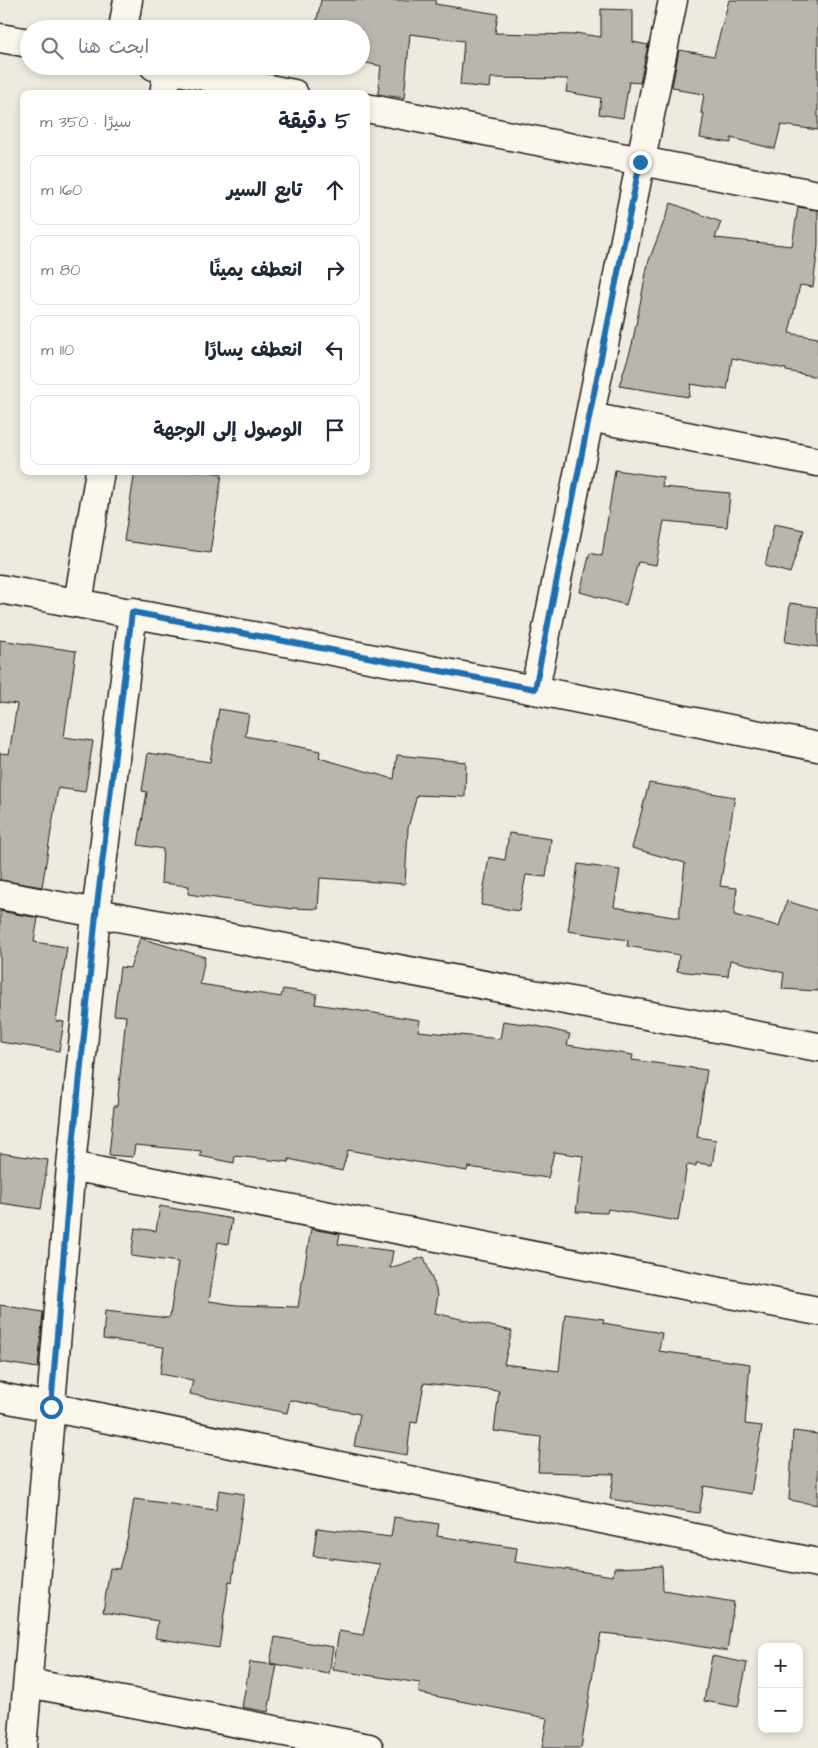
<!DOCTYPE html>
<html lang="ar">
<meta charset="utf-8">
<style>
body{margin:0;font-family:"Architects Daughter","Playpen Sans Arabic",sans-serif;background:#f2f2f3;color:#1f2937;direction:rtl}
.controls{position:absolute;right:15px;bottom:15px;display:grid;overflow:hidden;border-radius:10px;box-shadow:0 2px 8px #0003}
.controls button{width:45px;height:45px;display:grid;place-items:center;padding:0;border:0;border-bottom:1px solid #e0e1e3;background:#fff;color:#1f2937;font:25px sans-serif}
.stop{position:absolute;width:15px;height:15px;margin:-11px;border:4px solid #1f6fb2;border-radius:50%;background:#fff}
.stop.end{background:#1f6fb2;border-color:#fff;box-shadow:0 1px 5px #0008}
.list{margin:0;padding:0;list-style:none}
h2{display:flex;justify-content:space-between;align-items:center;height:65px;margin:0;padding:0 20px;font-size:21px}
h2 small{font-size:16px;font-weight:400;color:#747a83}
.list li{display:grid;grid-template-columns:32px 1fr auto;gap:15px;align-items:center;box-sizing:border-box;height:70px;margin:0 10px 10px;padding:0 10px;border:1px solid #e0e1e3;border-radius:10px}
.list b{display:block;font-size:19px;white-space:nowrap}
.list em{font-size:16px;font-style:normal;color:#747a83}
.icon{flex:none;width:28px;height:28px;fill:none;stroke:currentColor;stroke-width:2;stroke-linecap:round;stroke-linejoin:round}
.map{position:relative;flex:none;width:818px;height:1748px;overflow:hidden;direction:ltr}
.search{position:absolute;background:#fff;box-shadow:0 2px 8px #0003;left:20px;top:20px;width:350px;height:55px;display:flex;align-items:center;gap:12px;box-sizing:border-box;padding:0 18px;border-radius:28px;color:#747a83;font-size:19px}
.panel{position:absolute;background:#fff;box-shadow:0 2px 8px #0003;left:20px;top:90px;width:350px;height:385px;border-radius:10px;direction:rtl}
.map>svg:first-child{display:block}
.building{fill:#b9b6af;stroke:#1c1c1c}
.lines{fill:none;stroke-linecap:round;stroke-linejoin:round}
.minor-casing{stroke:#1c1c1c;stroke-width:31}
.minor{stroke:#fbf7ec;stroke-width:28}
.route{stroke:#1f6fb2;stroke-width:6}
</style>
<div class="map">
<svg width="818" height="1748" viewBox="0 0 818 1748">
<rect width="100%" height="100%" fill="#eeeadf"/>
<filter id="ink" filterUnits="userSpaceOnUse"><feTurbulence type="fractalNoise" baseFrequency=".02" numOctaves="2"/><feDisplacementMap in="SourceGraphic" scale="10" xChannelSelector="R" yChannelSelector="G"/><feConvolveMatrix kernelMatrix="1 2 1 2 8 2 1 2 1" color-interpolation-filters="sRGB"/></filter>
<g filter="url(#ink)">
<path class="building" d="M321,0H436L435,4L498,14L495,33L575,35V33L601,37V9L633,10V42L648,45L640,83L629,82L623,118L599,114L601,98L566,92L568,79L491,78L490,88L460,85L464,41L410,34L404,98L384,95L378,94L381,66L361,62V29H315Z
M729,0H818V130L781,125L775,149L731,138V143L700,138L704,113H701L704,94L678,90L679,88L672,87L679,50L714,56Z
M671,203L721,222L715,238L792,246L798,207L818,210V246L813,287L800,285L789,333L818,338V377L786,371V369L732,358L727,390L691,384L689,397L619,386L632,345L648,263Z
M615,470L663,477L662,487L730,493L727,527L664,521L656,565L638,562L626,605L580,592L590,553L602,556Z
M135,471H205L222,474L210,553L124,541Z
M774,524L804,530L790,573L765,566Z
M790,603L818,607V647L785,642Z
M0,640L76,651L64,737L93,741L85,792L58,788L42,887L0,880V753L9,754L17,704L0,702Z
M219,709L249,714L245,736L320,751L319,758L394,779L397,755L466,762L465,797L417,795L408,828L405,884L320,878L318,909L292,908V909L188,894L189,886L161,883L163,849L138,845L147,792L142,791L148,753L210,762Z
M649,783L735,797L720,886L737,888L734,915L779,926L787,901L818,911V991L782,989L784,973L730,960L728,976L677,971L679,955L627,946L628,940L568,931L578,864L620,870L614,907L679,918L685,863L632,848Z
M509,833L551,839L546,877L526,875L519,911L481,905L489,857L505,860Z
M0,911L38,918L34,942L67,947L56,1021L64,1022L59,1051L0,1042Z
M140,938L205,957L200,984L281,997L283,989L317,994L315,1004L420,1020L418,1031L500,1039L503,1021L537,1026L570,1034L567,1045L633,1055L632,1060L707,1070L697,1137L716,1140L712,1165L696,1163V1166L687,1165L678,1221L608,1209L607,1213L576,1212L583,1156L554,1152L548,1178L468,1167L467,1171L348,1150L342,1171L289,1159V1162L235,1156L234,1163L200,1156L201,1151L135,1145L133,1157L109,1155L114,1106H117L126,1016L114,1015L120,967L130,968Z
M0,1153L48,1160L41,1209L0,1203Z
M160,1206L232,1219L228,1244L218,1242L209,1301L236,1305L298,1307L311,1229L340,1234L338,1244L393,1251L390,1268L424,1257L438,1295L435,1313L512,1331L504,1364L559,1371L565,1314L604,1319L603,1323L662,1333L659,1351L750,1364L745,1424L762,1426L751,1494L704,1486L699,1513L610,1499L614,1474L538,1472L541,1437L494,1431L499,1391L424,1383L417,1423L411,1422L407,1455L354,1446L360,1414L290,1400L287,1413L190,1394L193,1380L160,1374L164,1347L103,1339L105,1311L168,1318L170,1316L178,1262L131,1256L135,1228L156,1231Z
M0,1305L43,1312L38,1368L0,1362Z
M793,1431L818,1434V1505L789,1500Z
M219,1490L244,1494L232,1582L229,1581L219,1648L155,1638L158,1621L103,1612L110,1568L119,1569L128,1536L134,1499L216,1510Z
M394,1517L439,1524L437,1536L517,1548L515,1562L613,1576L614,1568L662,1566L663,1590L734,1602L727,1651L642,1637L601,1633L597,1654H596L581,1748H542L547,1718L419,1693L420,1683L333,1670L339,1631L363,1635L380,1564L313,1556L317,1528L391,1537Z
M275,1637L333,1647L329,1674L270,1663Z
M712,1656L747,1663L738,1707L704,1701Z
M250,1662L277,1665L268,1712L242,1707Z"/>
<g class="lines">
<defs>
<path id="minor" d="M123,29L128,0
M0,38L29,43
M154,66L294,94
M164,94L168,69
M366,108L818,195
M590,417L818,462
M0,589C273,639 546,691 818,747
M78,603L100,471
M535,689L673,0
M0,895L818,1047
M71,1166L818,1311
M0,1397L818,1563
M28,1683L369,1748
M22,1748L71,1166L96,914L133,612"/>
</defs>
<use href="#minor" class="minor-casing"/>
<use href="#minor" class="minor"/>
</g>
</g>
<g class="lines" filter="url(#ink)">
<path class="route" d="M51,1407L71,1166L96,914L132,612L535,689L640,162"/>
</g>
</svg>
<div class="controls">
<button>+</button>
<button>−</button>
</div>
<div class="stop" style="left:51px;top:1407px"></div>
<div class="stop end" style="left:640px;top:162px"></div>
<div class="search"><svg class="icon" aria-label="search" viewBox="0 0 24 24"><circle cx="10" cy="10" r="6"/><path d="M15 15l6 6"/></svg>ابحث هنا</div>
<section class="panel">
<h2>5 دقيقة<small>سيرًا · 350 m</small></h2>
<ul class="list">
<li><svg class="icon" aria-label="ahead" viewBox="0 0 24 24"><path d="M12 20V5M6 11l6-6 6 6"/></svg><div><b>تابع السير</b></div><em>160 m</em></li>
<li><svg class="icon" aria-label="right" viewBox="0 0 24 24"><path d="M7 20v-9h11M14 6l5 5-5 5"/></svg><div><b>انعطف يمينًا</b></div><em>80 m</em></li>
<li><svg class="icon" aria-label="left" viewBox="0 0 24 24"><path d="M17 20v-9H6M10 6l-5 5 5 5"/></svg><div><b>انعطف يسارًا</b></div><em>110 m</em></li>
<li><svg class="icon" aria-label="arrive" viewBox="0 0 24 24"><path d="M6 21V4h12l-3 4 3 4H6"/></svg><div><b>الوصول إلى الوجهة</b></div></li>
</ul>
</section>
</div>
